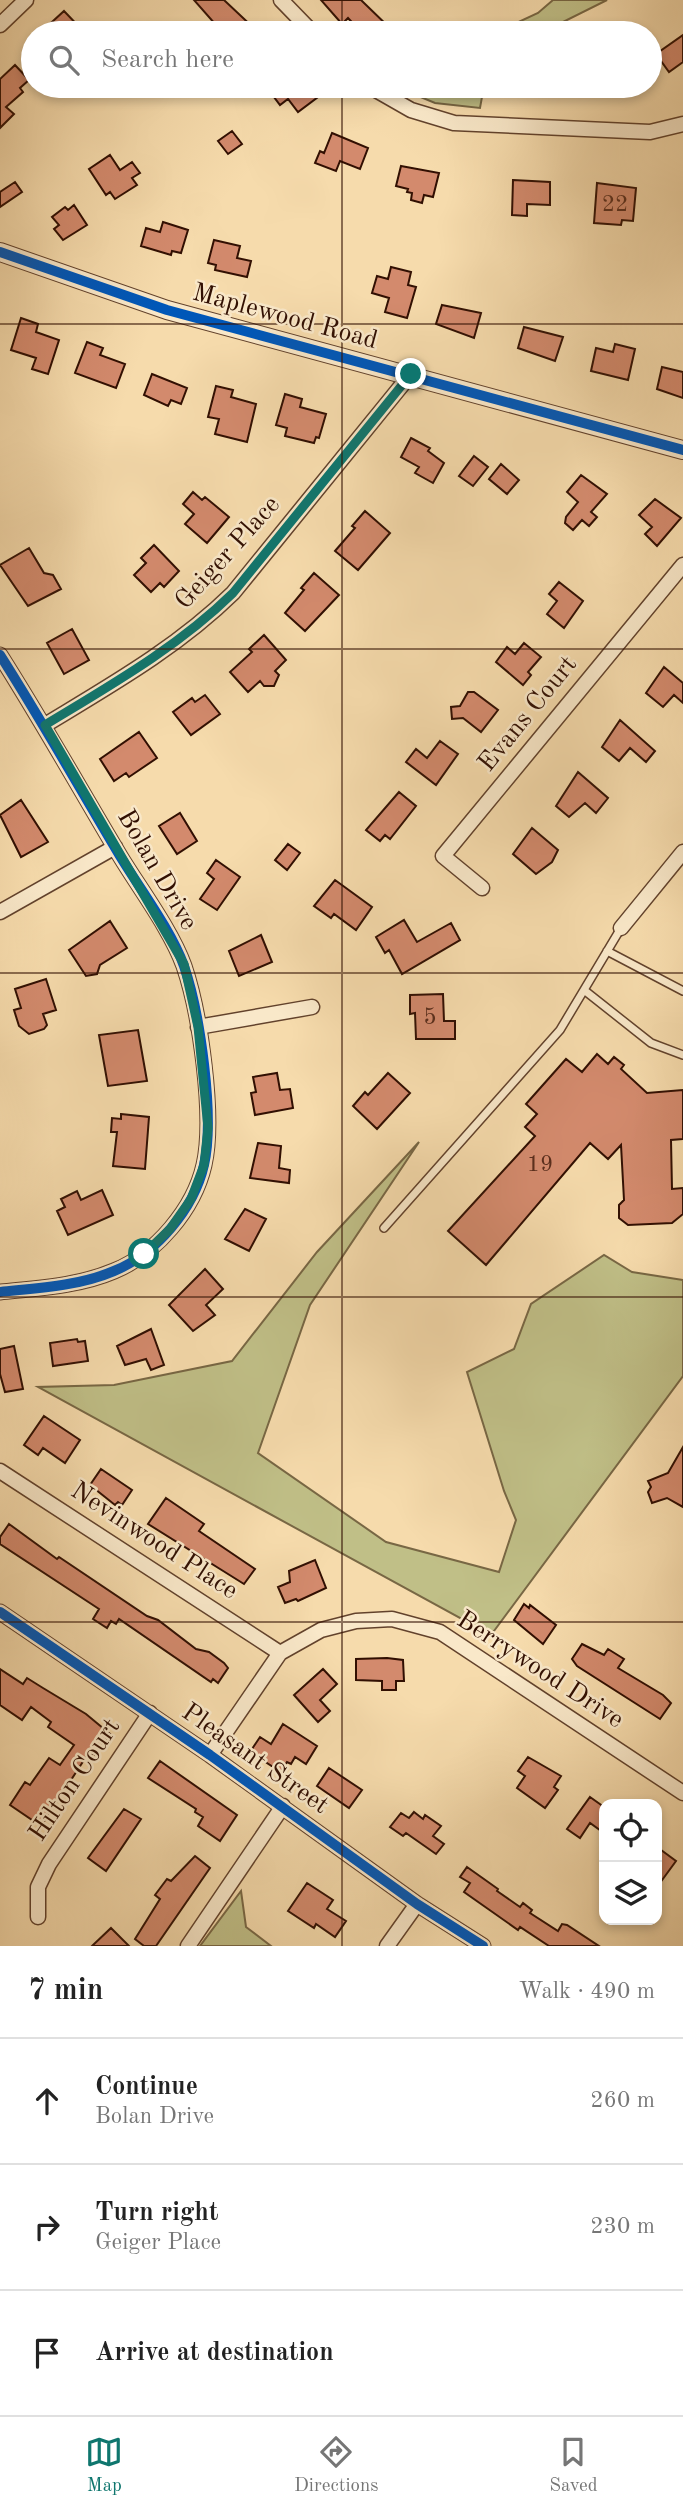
<!DOCTYPE html>
<meta charset="utf-8">
<style>
body{margin:0;font-family:"Old Standard TT",serif;background:#f6f6f6;color:#222}
.controls{position:absolute;right:21px;bottom:21px;display:grid;overflow:hidden;border-radius:14px;box-shadow:0 4px 10px #0003}
.controls button{width:63px;height:63px;display:grid;place-items:center;padding:0;border:0;border-bottom:2px solid #e0e0e0;background:#fff;color:#222;font:35px sans-serif}
.stop{position:absolute;width:21px;height:21px;margin:-16px;border:5px solid #0f766e;border-radius:50%;background:#fff}
.stop.end{background:#0f766e;border-color:#fff;box-shadow:0 2px 7px #0008}
.list{margin:0;padding:0;list-style:none}
h2{display:flex;justify-content:space-between;align-items:center;height:91px;margin:0;padding:0 28px;font-size:30px}
h2 small{font-size:23px;font-weight:400;color:#767676}
.list li{display:grid;grid-template-columns:46px 1fr auto;gap:21px;align-items:center;box-sizing:border-box;height:126px;padding:0 28px;border-top:2px solid #e0e0e0}
.list b{display:block;font-size:26px;white-space:nowrap}
.list p{margin:0;font-size:23px;white-space:nowrap;color:#767676}
.list em{font-size:23px;font-style:normal;color:#767676}
.icon{flex:none;width:38px;height:38px;fill:none;stroke:currentColor;stroke-width:2;stroke-linecap:round;stroke-linejoin:round}
.map{position:relative;flex:none;width:683px;height:1946px;overflow:hidden}
.search{position:absolute;background:#fff;box-shadow:0 4px 10px #0003;left:21px;right:21px;top:21px;height:77px;display:flex;align-items:center;gap:18px;box-sizing:border-box;padding:0 24px;border-radius:38px;color:#767676;font-size:26px}
.sheet{height:469px;background:#fff}
nav{display:flex;justify-content:space-around;align-items:center;box-sizing:border-box;height:98px;border-top:2px solid #e0e0e0;background:#fff;font-size:19px;color:#767676}
nav a{display:grid;justify-items:center;gap:4px}
nav .on{color:#0f766e}
.map>svg:first-child{display:block}
.green{fill:#c0bf87;stroke:#786744;stroke-width:2}
.building{fill:#d38a6d;stroke:#310f02;stroke-width:2}
.lines{fill:none;stroke-linecap:round;stroke-linejoin:round}
.service-casing{stroke:#62422c;stroke-width:10}
.minor-casing{stroke:#62422c;stroke-width:17}
.tertiary-casing{stroke:#62422c;stroke-width:20}
.service{stroke:#f9e8c9;stroke-width:7}
.minor{stroke:#f9e8c9;stroke-width:14}
.tertiary{stroke:#f9e8c9;stroke-width:18}
.cycleway-casing{stroke:#f9e8c9;stroke-width:15}
.cycleway{stroke:#0057b8;stroke-width:10}
.route{stroke:#0f766e;stroke-width:9}
.grid{fill:none;stroke:#310f02;stroke-width:2;stroke-opacity:0.55}
.labels{text-anchor:middle;dominant-baseline:central;stroke-width:5;stroke-linejoin:round;paint-order:stroke}
.number-label{font-size:23px;fill:#5a2e1d}
.street-label{font-size:26px;fill:#310f02;stroke:#f9e8c9}
</style>
<div class="map">
<svg width="683" height="1946" viewBox="0 0 683 1946">
<rect width="100%" height="100%" fill="#f6dbac"/>
<filter id="stains"><feTurbulence type="fractalNoise" baseFrequency=".00286" numOctaves="4"/><feColorMatrix values="0 0 0 0 .2 0 0 0 0 .09 0 0 0 0 .02 0 0 0 .5 -.17"/></filter>
<radialGradient id="worn" r=".72"><stop offset=".6" stop-color="#630" stop-opacity="0"/><stop offset="1" stop-color="#630" stop-opacity=".3"/></radialGradient>
<path class="green" d="M553,0H607L541,33H495L538,13Z
M402,86H484L480,108L435,103L399,88Z
M419,1142L310,1305L258,1453L386,1542L499,1572L516,1520L504,1491L467,1372L514,1349L531,1304L604,1255L632,1272L683,1280V1376L491,1635L38,1387L114,1385L232,1361L317,1252Z
M241,1891L246,1927L271,1946H200Z"/>
<path class="building" d="M194,0H224L259,33H223Z
M321,0H361L395,33H362L348,18L342,24Z
M64,11L85,33H40Z
M683,35V62L669,72L656,54Z
M15,65L29,80L20,88L23,92L6,107L14,114L0,128V79Z
M278,86H309L318,97L298,112L288,99L280,105L271,93Z
M232,131L242,144L228,154L218,141Z
M332,133L368,148L360,169L340,161L336,171L315,163L320,151L324,153Z
M110,155L120,170L132,162L140,173L132,178L137,185L115,199L110,192L106,195L89,169Z
M401,166L439,173L433,197L424,195L422,203L411,200L412,193L407,192L408,189L396,186Z
M513,180L550,182V205L527,204V216L512,215Z
M15,182L22,192L0,207V192Z
M597,183L636,188L633,221L622,220L621,225L594,223Z
M74,205L87,225L63,240L54,229L59,225L52,217L65,207L68,210Z
M163,222L188,230L181,253L172,251L171,255L141,246L146,228L160,232Z
M214,240L240,246L237,258L251,261L247,277L215,270L216,265L208,263Z
M391,267L411,272L408,285L416,287L407,318L385,312L389,298L372,293L377,276L388,279Z
M442,305L481,313L474,338L436,324Z
M21,318L38,324L36,332L59,340L48,374L32,369L36,358L11,350Z
M524,327L563,337L555,361L518,348Z
M87,342L103,348L100,355L125,364L116,388L75,373Z
M615,344L635,349L628,380L591,371L596,348L613,352Z
M662,367L683,372V398L657,389Z
M152,374L187,388L181,404L171,400L168,406L144,395Z
M216,386L233,390L231,397L256,404L247,442L215,434L219,419L208,417Z
M285,394L302,399L300,407L326,414L319,438L316,437L314,443L285,436L287,428L276,425Z
M411,438L430,448L428,451L444,463L433,483L415,473L419,467L401,457Z
M474,456L488,467L473,486L459,476Z
M501,464L519,480L507,494L489,479Z
M581,475L607,494L591,512L597,517L589,526L582,520L573,530L565,523L566,517L578,502L567,492Z
M193,492L202,500L205,497L229,517L207,543L185,524L194,514L183,504Z
M655,499L681,518L657,546L645,534L652,527L639,515Z
M365,511L390,533L358,570L335,551L355,528L352,526Z
M154,545L179,571L164,587L160,583L151,592L134,575L146,563L141,558Z
M29,548L44,573L53,575L61,589L28,606L0,565Z
M314,573L339,595L305,631L285,613L304,590L301,588Z
M559,582L583,601L564,628L547,614L557,601L549,594Z
M72,629L89,660L64,674L47,643Z
M264,635L286,660L275,671L279,675L274,686H264L260,681L248,692L230,672L252,652L249,649Z
M524,643L541,657L528,672L531,675L523,685L496,662L507,647L515,654Z
M664,667L683,683V703L674,695L663,707L646,693Z
M468,692H474L498,710L481,732L463,718L452,719L451,707L460,706Z
M205,695L220,714L191,735L173,712L192,698L195,702Z
M620,720L655,751L646,762L630,748L619,761L602,747Z
M139,732L157,758L129,777L126,773L114,781L100,759Z
M440,741L458,754L436,785L406,762L416,749L427,758Z
M578,772L608,798L596,813L585,803L569,817L556,806Z
M399,792L416,806L390,839L385,835L380,841L366,830Z
M21,800L48,842L21,857L0,815Z
M180,813L197,841L177,854L159,826Z
M532,828L558,850L552,862L536,874L513,854Z
M288,844L300,853L287,870L275,860Z
M216,860L240,877L217,910L200,899L214,879L207,873Z
M335,880L372,907L356,930L334,914L331,918L314,906Z
M404,920L417,942L451,923L460,940L402,974L389,950L385,953L376,937Z
M110,921L127,948L100,965L97,974L86,976L69,950Z
M261,935L272,962L239,976L229,951Z
M46,979L56,1010L43,1014L47,1025L44,1029L29,1034L19,1026L14,1010L21,1008L15,989Z
M443,994L444,1021H455V1039H416L415,1013L410,1014V995Z
M138,1030L147,1081L108,1086L99,1035Z
M597,1054L608,1064L614,1057L624,1065L621,1069L647,1093L683,1090V1139L671,1140L672,1189L683,1188V1214L672,1223L628,1225L619,1218V1205L624,1200L621,1145L608,1159L590,1143L486,1265L448,1231L535,1136L525,1127L537,1114L526,1104L566,1059L582,1072Z
M277,1073L280,1090L290,1089L293,1108L255,1115L251,1093L256,1092L253,1077Z
M388,1073L410,1093L377,1129L353,1106L365,1092L368,1095Z
M121,1114L149,1117L145,1169L113,1166L117,1132H111L112,1118L121,1119Z
M258,1143L281,1146L279,1168L290,1170L289,1183L250,1178Z
M102,1190L113,1215L68,1235L57,1211L65,1207L61,1199L77,1191L81,1200Z
M245,1209L266,1219L249,1251L225,1239Z
M205,1269L223,1289L206,1305L215,1315L193,1331L169,1305Z
M151,1329L164,1365L151,1370L146,1359L125,1365L117,1346Z
M77,1339L78,1342L85,1341L88,1361L53,1366L50,1343Z
M14,1346L23,1389L5,1392L0,1374V1349Z
M44,1416L80,1440L65,1463L43,1448L38,1455L24,1445Z
M683,1447V1507L667,1498L652,1503L648,1492L651,1487L648,1481L668,1473Z
M101,1469L132,1490L122,1505L118,1502L115,1505L90,1485Z
M166,1498L204,1524L199,1531L255,1569L244,1584L148,1524Z
M9,1524L57,1559L59,1557L147,1616L158,1620L196,1649L209,1652L224,1663L228,1668L218,1683L213,1679L211,1682L119,1619L116,1624L111,1621L107,1628L93,1619L99,1609L0,1544V1537Z
M315,1560L326,1588L298,1601L296,1599L285,1603L278,1587L290,1582L289,1571Z
M524,1604L529,1608L530,1605L556,1625L543,1644L514,1620Z
M582,1644L604,1655L608,1649L624,1659L618,1668L663,1695L671,1703L660,1719L577,1666L572,1659Z
M387,1658L403,1660L404,1681H396V1690H382V1681L356,1680V1659Z
M0,1669L23,1684L27,1678L43,1688L86,1714L110,1734L95,1755L93,1753L88,1759L86,1757L41,1826L10,1805L25,1782L30,1785L49,1758L60,1765L74,1745L48,1727L51,1722L31,1707L22,1720L0,1705Z
M323,1669L337,1684L320,1700L330,1711L318,1722L294,1695Z
M283,1724L317,1746L306,1764L295,1757L291,1764L287,1762L281,1772L250,1752L260,1737L271,1744Z
M528,1757L561,1776L554,1787L558,1790L545,1808L517,1788L525,1776L518,1771Z
M160,1761L237,1815L220,1841L198,1826L203,1817L195,1812L196,1809L148,1778Z
M329,1768L362,1790L349,1808L317,1786Z
M590,1797L604,1807V1833L590,1823L580,1838L567,1829Z
M124,1809L141,1819L106,1871L88,1858Z
M414,1812L423,1819L425,1815L441,1826L433,1836L444,1844L436,1854L406,1833L403,1836L390,1827L401,1813L409,1818Z
M657,1847L676,1861L657,1887Z
M195,1856L210,1868L156,1946H144L135,1939L160,1899L155,1895L167,1879L171,1881Z
M467,1867L498,1889L497,1891L520,1907L523,1903L532,1910L530,1913L558,1931L562,1924L567,1925L599,1946H549L520,1927L518,1930L464,1892L470,1883L460,1877Z
M307,1883L333,1900L327,1909L346,1921L335,1937L316,1924L314,1928L288,1911Z
M111,1928L129,1946H92Z"/>
<g class="lines">
<defs>
<path id="service" d="M607,951L683,991
M584,990L651,1043L683,1055
M384,1228L560,1030L621,928"/>
<path id="minor" d="M281,0L313,33
M0,25L26,0
M369,86L411,110L454,123L650,132L683,124
M0,655C42,721 80,789 120,856C140,889 171,930 184,966C200,1013 215,1117 204,1165C194,1209 156,1254 114,1271C79,1286 38,1288 0,1292
M45,725C111,685 178,647 233,593L411,374
M482,888L443,856L683,565
M0,912L115,847
M621,928L683,852
M198,1027L312,1007
M0,1471L280,1653
M0,1612L210,1755L417,1904L483,1946
M210,1755L280,1653L321,1630L356,1621L392,1619L440,1632L683,1793
M38,1917V1887L49,1864L150,1713
M188,1946L283,1806
M387,1946L417,1904"/>
<path id="tertiary" d="M0,252L167,310L683,450"/>
</defs>
<use href="#service" class="service-casing"/>
<use href="#minor" class="minor-casing"/>
<use href="#tertiary" class="tertiary-casing"/>
<use href="#service" class="service"/>
<use href="#minor" class="minor"/>
<use href="#tertiary" class="tertiary"/>
<defs>
<path id="cycleway" d="M0,252L167,310L683,450
M0,655C42,721 80,789 120,856C140,889 171,930 184,966C200,1013 215,1117 204,1165C194,1209 156,1254 114,1271C79,1286 38,1288 0,1292
M0,1612L210,1755L417,1904L483,1946"/>
</defs>
<use href="#cycleway" class="cycleway-casing"/>
<use href="#cycleway" class="cycleway"/>
</g>
<g class="lines">
<path class="route" d="M144,1254L170,1229L191,1199L204,1165L208,1128L198,1027L184,964L45,725C111,685 178,647 233,593L411,374"/>
</g>
<path class="grid" d="M342,0V33M342,86V1946M0,324H683M0,649H683M0,973H683M0,1297H683M0,1622H683"/>
<g class="labels">
<g class="number-label">
<text x="615" y="204">22</text>
<text x="430" y="1017">5</text>
<text x="540" y="1164">19</text>
</g>
<g class="street-label">
<text transform="translate(285 317) rotate(15)">Maplewood Road</text>
<text transform="translate(228 553) rotate(-48)">Geiger Place</text>
<text transform="translate(528 714) rotate(-51)">Evans Court</text>
<text transform="translate(157 870) rotate(60)">Bolan Drive</text>
<text transform="translate(154 1541) rotate(33)">Nevinwood Place</text>
<text transform="translate(540 1670) rotate(33)">Berrywood Drive</text>
<text transform="translate(255 1759) rotate(35)">Pleasant Street</text>
<text transform="translate(75 1780) rotate(-56)">Hilton Court</text>
</g>
</g>
<rect width="100%" height="100%" filter="url(#stains)"/>
<rect width="100%" height="100%" fill="url(#worn)"/>
</svg>
<div class="controls">
<button><svg class="icon" aria-label="locate" viewBox="0 0 24 24"><circle cx="12" cy="12" r="6"/><path d="M12 2v4M12 18v4M2 12h4M18 12h4"/></svg></button>
<button><svg class="icon" aria-label="layers" viewBox="0 0 24 24"><path d="M12 4l9 5-9 5-9-5zM3 14l9 5 9-5"/></svg></button>
</div>
<div class="stop" style="left:144px;top:1254px"></div>
<div class="stop end" style="left:411px;top:374px"></div>
<div class="search"><svg class="icon" aria-label="search" viewBox="0 0 24 24"><circle cx="10" cy="10" r="6"/><path d="M15 15l6 6"/></svg>Search here</div>
</div>
<section class="sheet">
<h2>7 min<small>Walk · 490 m</small></h2>
<ul class="list">
<li><svg class="icon" aria-label="ahead" viewBox="0 0 24 24"><path d="M12 20V5M6 11l6-6 6 6"/></svg><div><b>Continue</b><p>Bolan Drive</p></div><em>260 m</em></li>
<li><svg class="icon" aria-label="right" viewBox="0 0 24 24"><path d="M7 20v-9h11M14 6l5 5-5 5"/></svg><div><b>Turn right</b><p>Geiger Place</p></div><em>230 m</em></li>
<li><svg class="icon" aria-label="arrive" viewBox="0 0 24 24"><path d="M6 21V4h12l-3 4 3 4H6"/></svg><div><b>Arrive at destination</b></div></li>
</ul>
</section>
<nav>
<a class="on"><svg class="icon" aria-label="map" viewBox="0 0 24 24"><path d="M3 6l6-2 6 2 6-2v14l-6 2-6-2-6 2zM9 4v14M15 6v14"/></svg>Map</a>
<a><svg class="icon" aria-label="directions" viewBox="0 0 24 24"><path d="M12 3l9 9-9 9-9-9zM9 14v-3h6M13 9l2 2-2 2"/></svg>Directions</a>
<a><svg class="icon" aria-label="saved" viewBox="0 0 24 24"><path d="M7 4h10v16l-5-4-5 4z"/></svg>Saved</a>
</nav>
